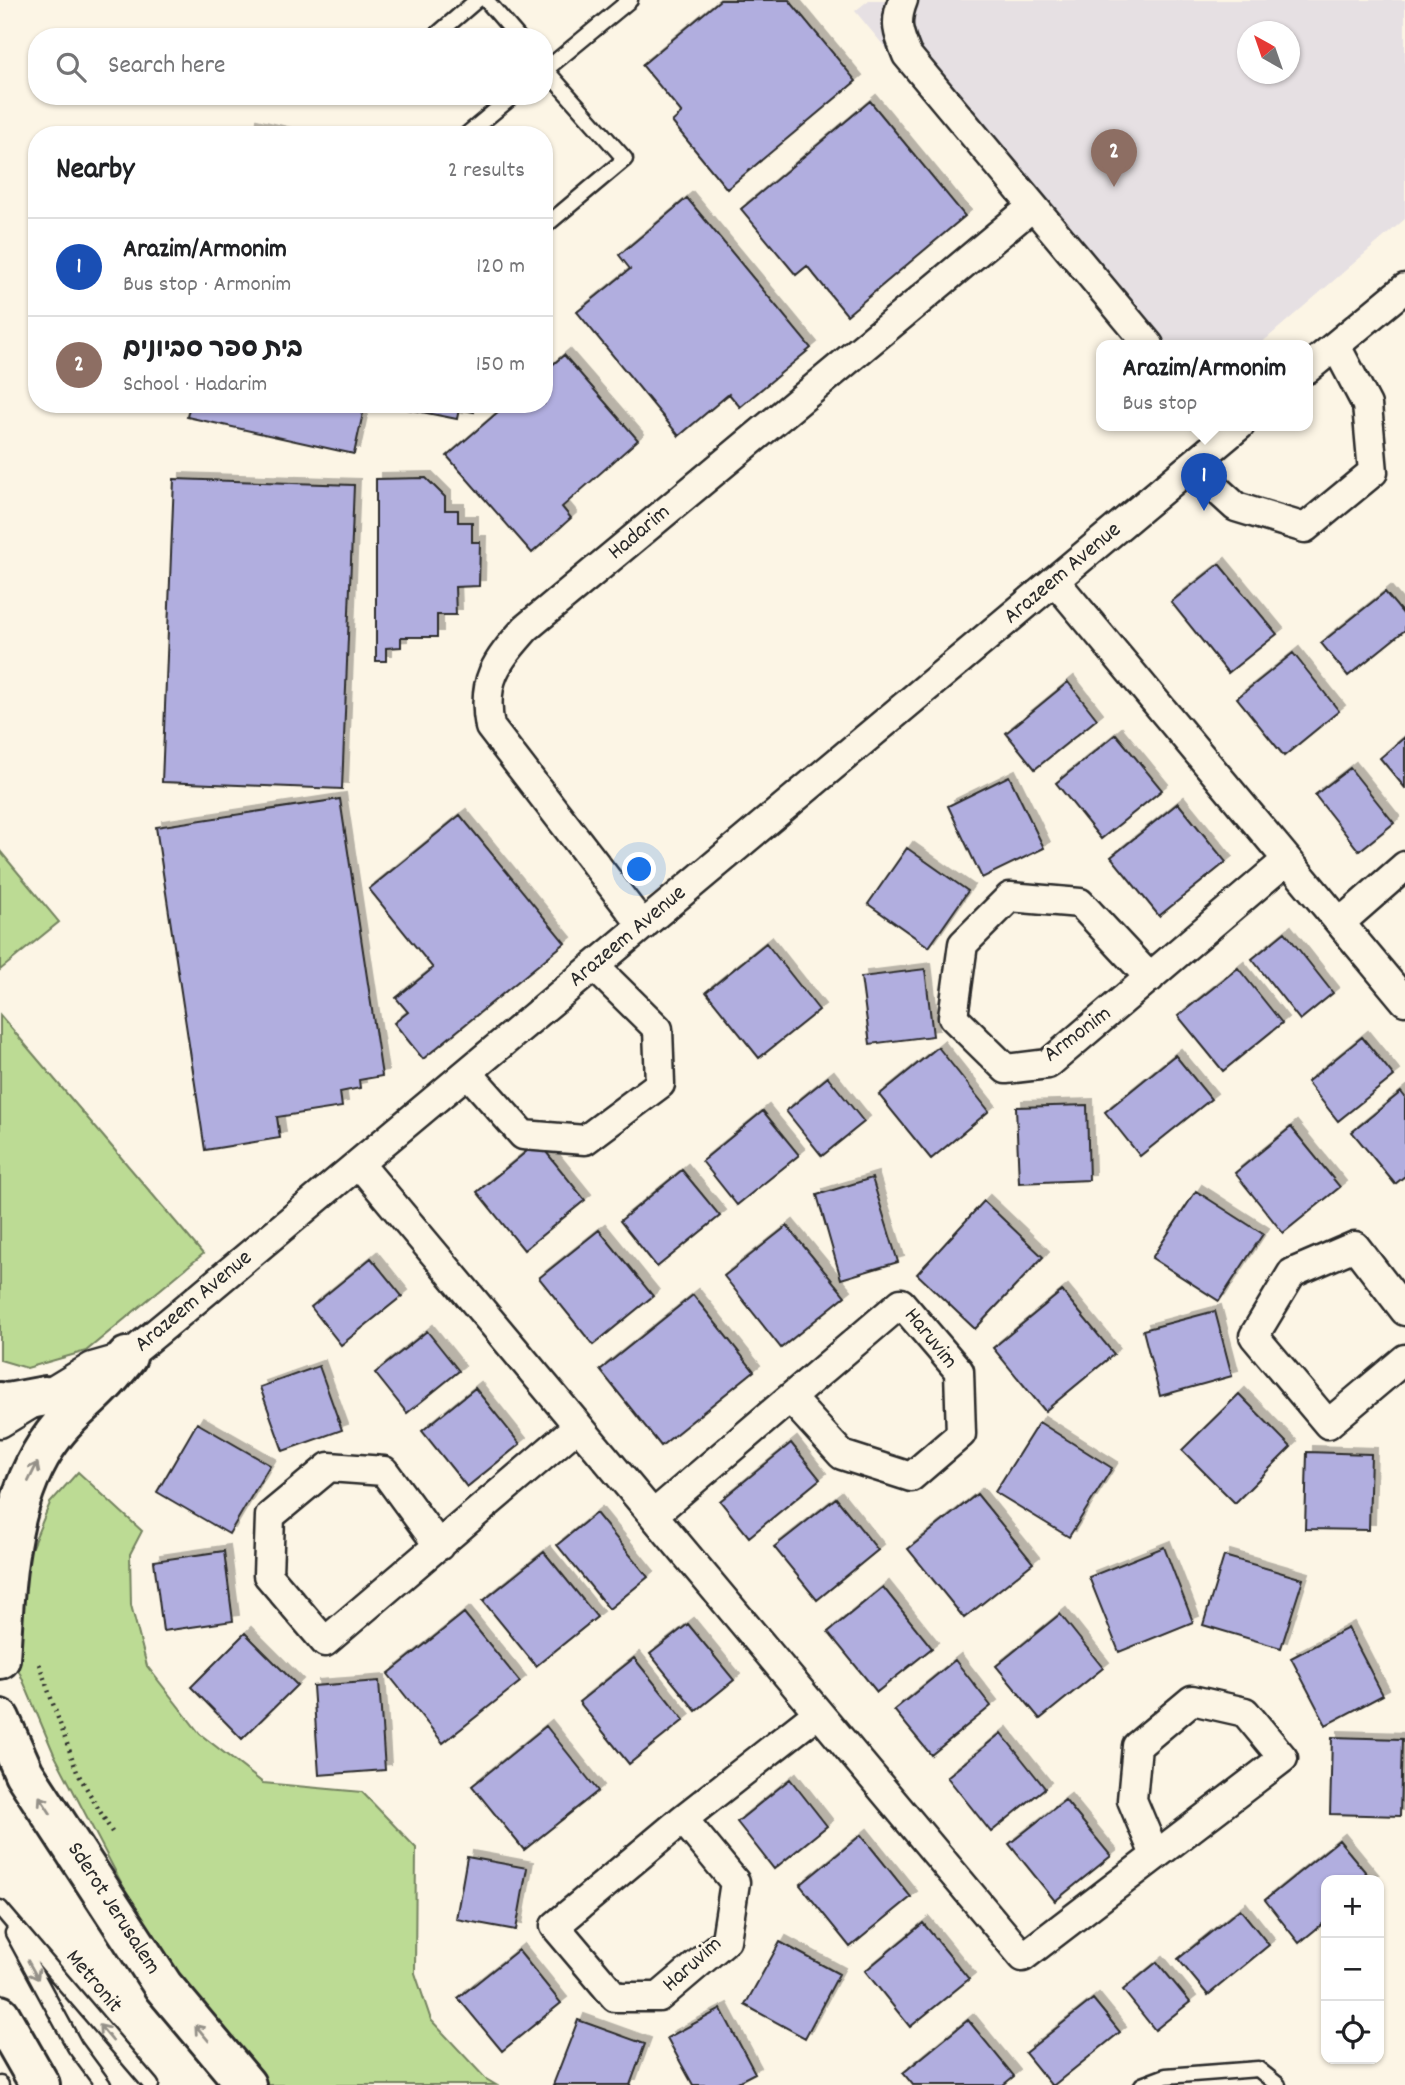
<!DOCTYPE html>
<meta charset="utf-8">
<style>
body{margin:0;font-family:Dekko,"Playpen Sans Hebrew",sans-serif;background:#f2f2f2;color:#202124}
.controls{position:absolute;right:21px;bottom:21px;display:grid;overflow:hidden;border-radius:14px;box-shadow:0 2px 5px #0004}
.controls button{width:63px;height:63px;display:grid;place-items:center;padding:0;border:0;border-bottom:2px solid #e0e0e0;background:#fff;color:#202124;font:35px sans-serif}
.compass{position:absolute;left:1237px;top:21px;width:63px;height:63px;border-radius:50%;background:#fff;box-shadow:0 2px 5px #0004;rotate:320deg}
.you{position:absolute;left:640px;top:870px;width:24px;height:24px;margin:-18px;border:5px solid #fff;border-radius:50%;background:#1a73e8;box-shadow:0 0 0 10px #1a73e833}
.badge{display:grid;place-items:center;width:46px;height:46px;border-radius:50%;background:#2563eb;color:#fff;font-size:23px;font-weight:700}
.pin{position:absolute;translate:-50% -58px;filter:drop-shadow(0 2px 4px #0008)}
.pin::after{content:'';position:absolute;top:37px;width:24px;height:21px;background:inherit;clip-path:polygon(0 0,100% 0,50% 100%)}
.popup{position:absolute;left:1096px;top:340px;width:217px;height:91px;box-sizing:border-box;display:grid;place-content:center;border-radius:14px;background:#fff;filter:drop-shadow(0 2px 5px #0005);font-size:23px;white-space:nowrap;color:#757577}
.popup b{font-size:26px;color:#202124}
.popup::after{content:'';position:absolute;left:50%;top:100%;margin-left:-14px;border:14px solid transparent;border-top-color:#fff}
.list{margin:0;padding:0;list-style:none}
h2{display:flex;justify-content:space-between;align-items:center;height:91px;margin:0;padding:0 28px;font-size:30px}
h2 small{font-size:23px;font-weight:400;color:#757577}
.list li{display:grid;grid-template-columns:46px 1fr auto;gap:21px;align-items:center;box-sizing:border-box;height:98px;padding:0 28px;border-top:2px solid #e0e0e0}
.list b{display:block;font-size:26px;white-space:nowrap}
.list p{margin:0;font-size:23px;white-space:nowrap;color:#757577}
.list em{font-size:23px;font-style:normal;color:#757577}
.icon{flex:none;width:38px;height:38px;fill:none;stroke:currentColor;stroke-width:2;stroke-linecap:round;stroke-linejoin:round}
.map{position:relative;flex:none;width:1405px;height:2085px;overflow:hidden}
.search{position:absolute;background:#fff;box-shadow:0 2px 5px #0004;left:28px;top:28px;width:525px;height:77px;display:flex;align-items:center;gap:18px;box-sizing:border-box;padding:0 24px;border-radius:28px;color:#757577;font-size:26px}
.panel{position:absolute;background:#fff;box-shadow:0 2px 5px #0004;left:28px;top:126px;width:525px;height:287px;border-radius:28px}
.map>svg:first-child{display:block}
.built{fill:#e6e0e3;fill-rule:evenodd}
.green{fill:#bcdb94;stroke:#748360;stroke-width:2}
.building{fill:#b1aedf;stroke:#2b2b2b;stroke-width:2;filter:url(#shadow)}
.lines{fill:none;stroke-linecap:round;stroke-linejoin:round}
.lane-casing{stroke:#2b2b2b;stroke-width:19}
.street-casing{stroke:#2b2b2b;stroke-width:33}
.secondary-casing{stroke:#2b2b2b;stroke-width:44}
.path{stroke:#2b2b2b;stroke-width:4.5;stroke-dasharray:2 5;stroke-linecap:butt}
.lane{stroke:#fcf5e5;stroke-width:14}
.street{stroke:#fcf5e5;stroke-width:28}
.secondary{stroke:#fcf5e5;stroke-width:38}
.oneway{stroke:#949088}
.labels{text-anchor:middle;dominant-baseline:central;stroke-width:6;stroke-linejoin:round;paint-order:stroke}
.street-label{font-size:23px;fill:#2b2b2b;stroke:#fcf5e5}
</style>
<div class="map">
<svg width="1405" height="2085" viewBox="0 0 1405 2085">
<defs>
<filter id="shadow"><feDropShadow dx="6" dy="-6" stdDeviation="0" flood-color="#0004"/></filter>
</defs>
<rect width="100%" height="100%" fill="#fcf5e5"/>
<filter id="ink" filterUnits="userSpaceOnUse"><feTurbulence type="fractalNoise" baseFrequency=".0143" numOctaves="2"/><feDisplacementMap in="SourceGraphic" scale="14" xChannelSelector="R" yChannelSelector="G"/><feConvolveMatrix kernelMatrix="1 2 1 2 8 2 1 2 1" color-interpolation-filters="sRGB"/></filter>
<g filter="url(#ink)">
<path class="built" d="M869,0H1405V219L1259,345H1132L855,11ZM1248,32H1290V74H1248Z"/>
<path class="green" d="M0,851L59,922L0,970Z
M0,1015L203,1254L86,1351L27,1368L0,1360Z
M78,1472L142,1531L130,1554L131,1605L147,1666L200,1734L263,1783L362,1792L416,1848L415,1973L431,2020L486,2079L496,2085H260L233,2053L135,1909L54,1754L16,1664L17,1583L50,1503Z"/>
<path class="building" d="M720,0H789L856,81L727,189L672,122L682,113L642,65Z
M870,101L965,216L847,315L807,266L796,275L741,209Z
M251,126L290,135H250Z
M687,198L811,348L740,407L729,394L679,436L577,312L630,269L619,255Z
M564,355L638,440L562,507L571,518L532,553L447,456L507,404H544V372Z
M190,404H365L354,454L187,417Z
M393,404H476L474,412L459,409L457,419L392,406Z
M426,478L445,497V510H458V522H472V542H480L479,586L455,587L456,615H437V637H401V647L386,648V661H376V479Z
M174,479L354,485L342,789L162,782Z
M1219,564L1277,634L1228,673L1171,602Z
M1385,592L1405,616V630L1348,676L1321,643Z
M1293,653L1339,711L1284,756L1237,698Z
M1068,682L1097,719L1035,769L1006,733Z
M1116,734L1162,790L1101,839L1056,783Z
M1405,737V788L1380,758Z
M1350,768L1394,823L1359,851L1315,795Z
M1009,776L1044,848L982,878L948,806Z
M340,799L382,1076L359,1080L360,1088L340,1092L342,1107L277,1117L280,1138L205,1150L156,827Z
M1178,803L1226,862L1159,916L1111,857Z
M460,815L565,943L423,1059L394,1023L408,1012L396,998L433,968L369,889Z
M907,848L968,891L929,947L868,904Z
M1285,932L1333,993L1300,1020L1252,959Z
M766,943L819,1010L759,1058L706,992Z
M1238,968L1282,1023L1223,1071L1178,1016Z
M925,969L933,1036L870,1044L861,977Z
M1362,1037L1394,1076L1338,1121L1307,1082Z
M938,1047L989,1111L931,1159L879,1095Z
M1175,1055L1211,1099L1140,1156L1105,1112Z
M828,1077L864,1122L822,1156L786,1111Z
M1401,1092L1405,1097V1176L1395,1184L1352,1132Z
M1087,1105L1089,1180L1019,1183L1016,1107Z
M763,1111L799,1155L737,1205L702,1161Z
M1291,1127L1340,1187L1283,1233L1235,1173Z
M538,1142L585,1200L524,1250L477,1192Z
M682,1170L720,1216L657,1267L620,1221Z
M872,1178L898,1262L841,1279L817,1195Z
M1196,1191L1263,1234L1219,1301L1152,1258Z
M984,1201L1043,1257L975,1329L917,1274Z
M787,1226L845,1296L781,1348L724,1276Z
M599,1230L653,1296L593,1345L539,1278Z
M371,1258L402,1296L341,1345L311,1307Z
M1062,1291L1114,1354L1045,1411L993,1348Z
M693,1295L754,1371L661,1446L600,1370Z
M1215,1311L1232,1376L1160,1396L1143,1330Z
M427,1331L459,1371L407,1413L375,1373Z
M319,1366L342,1430L283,1451L260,1387Z
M475,1388L520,1444L467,1487L422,1431Z
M1239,1394L1291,1447L1235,1503L1182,1450Z
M1039,1422L1112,1468L1069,1537L995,1492Z
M197,1423L270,1465L229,1534L157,1492Z
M791,1443L820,1479L749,1537L720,1501Z
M1307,1452L1371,1454L1369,1530L1305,1529Z
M977,1494L1033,1563L964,1618L908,1549Z
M836,1498L878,1550L817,1600L774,1547Z
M596,1513L648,1577L609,1609L557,1545Z
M1164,1547L1193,1622L1119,1652L1089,1577Z
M224,1551L233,1621L163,1631L154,1561Z
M544,1552L597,1617L536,1666L483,1601Z
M1224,1556L1303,1579L1281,1648L1203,1625Z
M883,1587L932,1648L877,1692L828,1632Z
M464,1613L520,1682L443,1743L388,1674Z
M1060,1614L1103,1668L1040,1719L996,1666Z
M688,1624L734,1680L696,1711L650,1654Z
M1348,1628L1383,1695L1326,1725L1291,1658Z
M245,1633L297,1685L242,1739L191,1687Z
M634,1658L684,1720L629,1764L579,1702Z
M955,1660L991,1706L931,1755L894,1710Z
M379,1681L385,1770L319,1775L313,1686Z
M546,1726L598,1791L524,1850L472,1786Z
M1001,1733L1045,1788L991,1832L947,1777Z
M1332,1737L1402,1739L1400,1816L1330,1814Z
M790,1779L827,1826L774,1869L737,1822Z
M1065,1800L1111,1856L1055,1901L1009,1844Z
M861,1835L911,1897L850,1947L800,1885Z
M1339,1840L1372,1880H1326V1921L1299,1943L1265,1900Z
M467,1857L527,1868L516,1930L456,1919Z
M1240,1909L1269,1945L1208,1995L1178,1959Z
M923,1923L969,1979L910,2027L865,1971Z
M780,1942L839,1974L805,2038L745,2005Z
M518,1950L561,2003L502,2051L458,1998Z
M1157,1962L1190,2002L1155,2030L1123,1990Z
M1093,1999L1120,2032L1054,2085H1051L1025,2053Z
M721,2009L755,2073L732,2085H693L667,2038Z
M578,2020L645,2044L630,2085H553Z
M968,2020L1014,2076L1003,2085H913L903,2073Z"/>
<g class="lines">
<defs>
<path id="lane" d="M486,0L518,37
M434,37L477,0
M544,68L625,159L544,227
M544,71L630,0
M466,135L513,96
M0,1908L151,2085
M13,1933L75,2047L103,2085
M0,2084L1,2085
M1142,2085L1166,2076L1258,2069L1278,2085"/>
<path id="street" d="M903,0C894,23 898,33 907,55L1149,345
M1307,369L1405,288
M1191,466L1236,507L1305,528L1373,472L1367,405L1336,346
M1055,581L1405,1001
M1340,923L1405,866
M643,926L490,727C481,680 496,662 526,628L1033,206
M1150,978L1080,903L1010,897L963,944L953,1017L1006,1069L1048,1064L1287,860
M468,1073L523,1135L585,1140L660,1084L658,1029L594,966
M360,1165L1023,1957L1283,1758L1245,1712L1192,1700L1137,1746L1132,1800L1155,1855
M1405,1311L1355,1246L1292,1273L1254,1336L1328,1424L1405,1359
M0,1423L92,1367L127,1357C500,1049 868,735 1240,425
M653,1515L901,1303L959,1371L961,1434L911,1477L842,1455L791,1399
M439,1546L384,1471L329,1467L270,1516L268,1575L325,1642L578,1426
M683,1819L735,1882L726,1940L659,1997H615L555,1926L683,1819L818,1713"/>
<path id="secondary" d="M0,1402L8,1403L45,1396
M0,1659C5,1584 6,1498 53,1436C67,1416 86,1403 102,1386C111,1377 119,1367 127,1357
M0,1719L24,1773L163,1986L246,2085
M0,2015L40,2085"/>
</defs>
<use href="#lane" class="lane-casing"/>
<use href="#street" class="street-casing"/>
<use href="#secondary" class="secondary-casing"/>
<path class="path" d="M39,1664L77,1772L112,1832"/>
<use href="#lane" class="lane"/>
<use href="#street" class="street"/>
<use href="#secondary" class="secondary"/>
</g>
<defs><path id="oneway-shaft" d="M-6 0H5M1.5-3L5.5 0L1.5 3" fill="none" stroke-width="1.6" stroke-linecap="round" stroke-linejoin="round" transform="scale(1.75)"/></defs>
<g class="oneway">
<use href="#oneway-shaft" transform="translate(33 1472) rotate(-64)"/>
<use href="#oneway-shaft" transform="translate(45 1805) rotate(-123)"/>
<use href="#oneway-shaft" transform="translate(33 1970) rotate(61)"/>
<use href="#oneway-shaft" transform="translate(106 2033) rotate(-130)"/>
<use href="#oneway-shaft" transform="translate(202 2033) rotate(-130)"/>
</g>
</g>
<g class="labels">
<g class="street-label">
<text transform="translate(640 533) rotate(-40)">Hadarim</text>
<text transform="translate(1063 574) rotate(-40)">Arazeem Avenue</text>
<text transform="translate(628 937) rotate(-40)">Arazeem Avenue</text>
<text transform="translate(1078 1035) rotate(-37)">Armonim</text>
<text transform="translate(194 1302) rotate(-40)">Arazeem Avenue</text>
<text transform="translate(930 1339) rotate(51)">Haruvim</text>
<text transform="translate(113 1909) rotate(57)">Sderot Jerusalem</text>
<text transform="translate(693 1965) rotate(-42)">Haruvim</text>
<text transform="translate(93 1982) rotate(50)">Metronit</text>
</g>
</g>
</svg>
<div class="controls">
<button>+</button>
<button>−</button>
<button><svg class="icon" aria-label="locate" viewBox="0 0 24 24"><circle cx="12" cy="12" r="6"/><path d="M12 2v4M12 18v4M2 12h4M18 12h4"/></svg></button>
</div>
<svg class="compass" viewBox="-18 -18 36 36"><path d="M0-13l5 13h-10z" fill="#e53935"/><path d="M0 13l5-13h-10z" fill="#757577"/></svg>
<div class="you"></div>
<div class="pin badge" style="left:1204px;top:511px;background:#1a4fb4">1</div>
<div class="popup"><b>Arazim/Armonim</b>Bus stop</div>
<div class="pin badge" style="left:1114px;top:187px;background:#8d6e63">2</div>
<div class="search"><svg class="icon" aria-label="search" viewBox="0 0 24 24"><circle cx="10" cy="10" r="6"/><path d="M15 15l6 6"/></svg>Search here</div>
<section class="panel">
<h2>Nearby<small>2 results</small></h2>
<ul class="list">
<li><span class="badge" style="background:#1a4fb4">1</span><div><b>Arazim/Armonim</b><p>Bus stop · Armonim</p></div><em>120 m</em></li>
<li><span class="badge" style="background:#8d6e63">2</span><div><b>בית ספר סביונים</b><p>School · Hadarim</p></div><em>150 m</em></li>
</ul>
</section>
</div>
